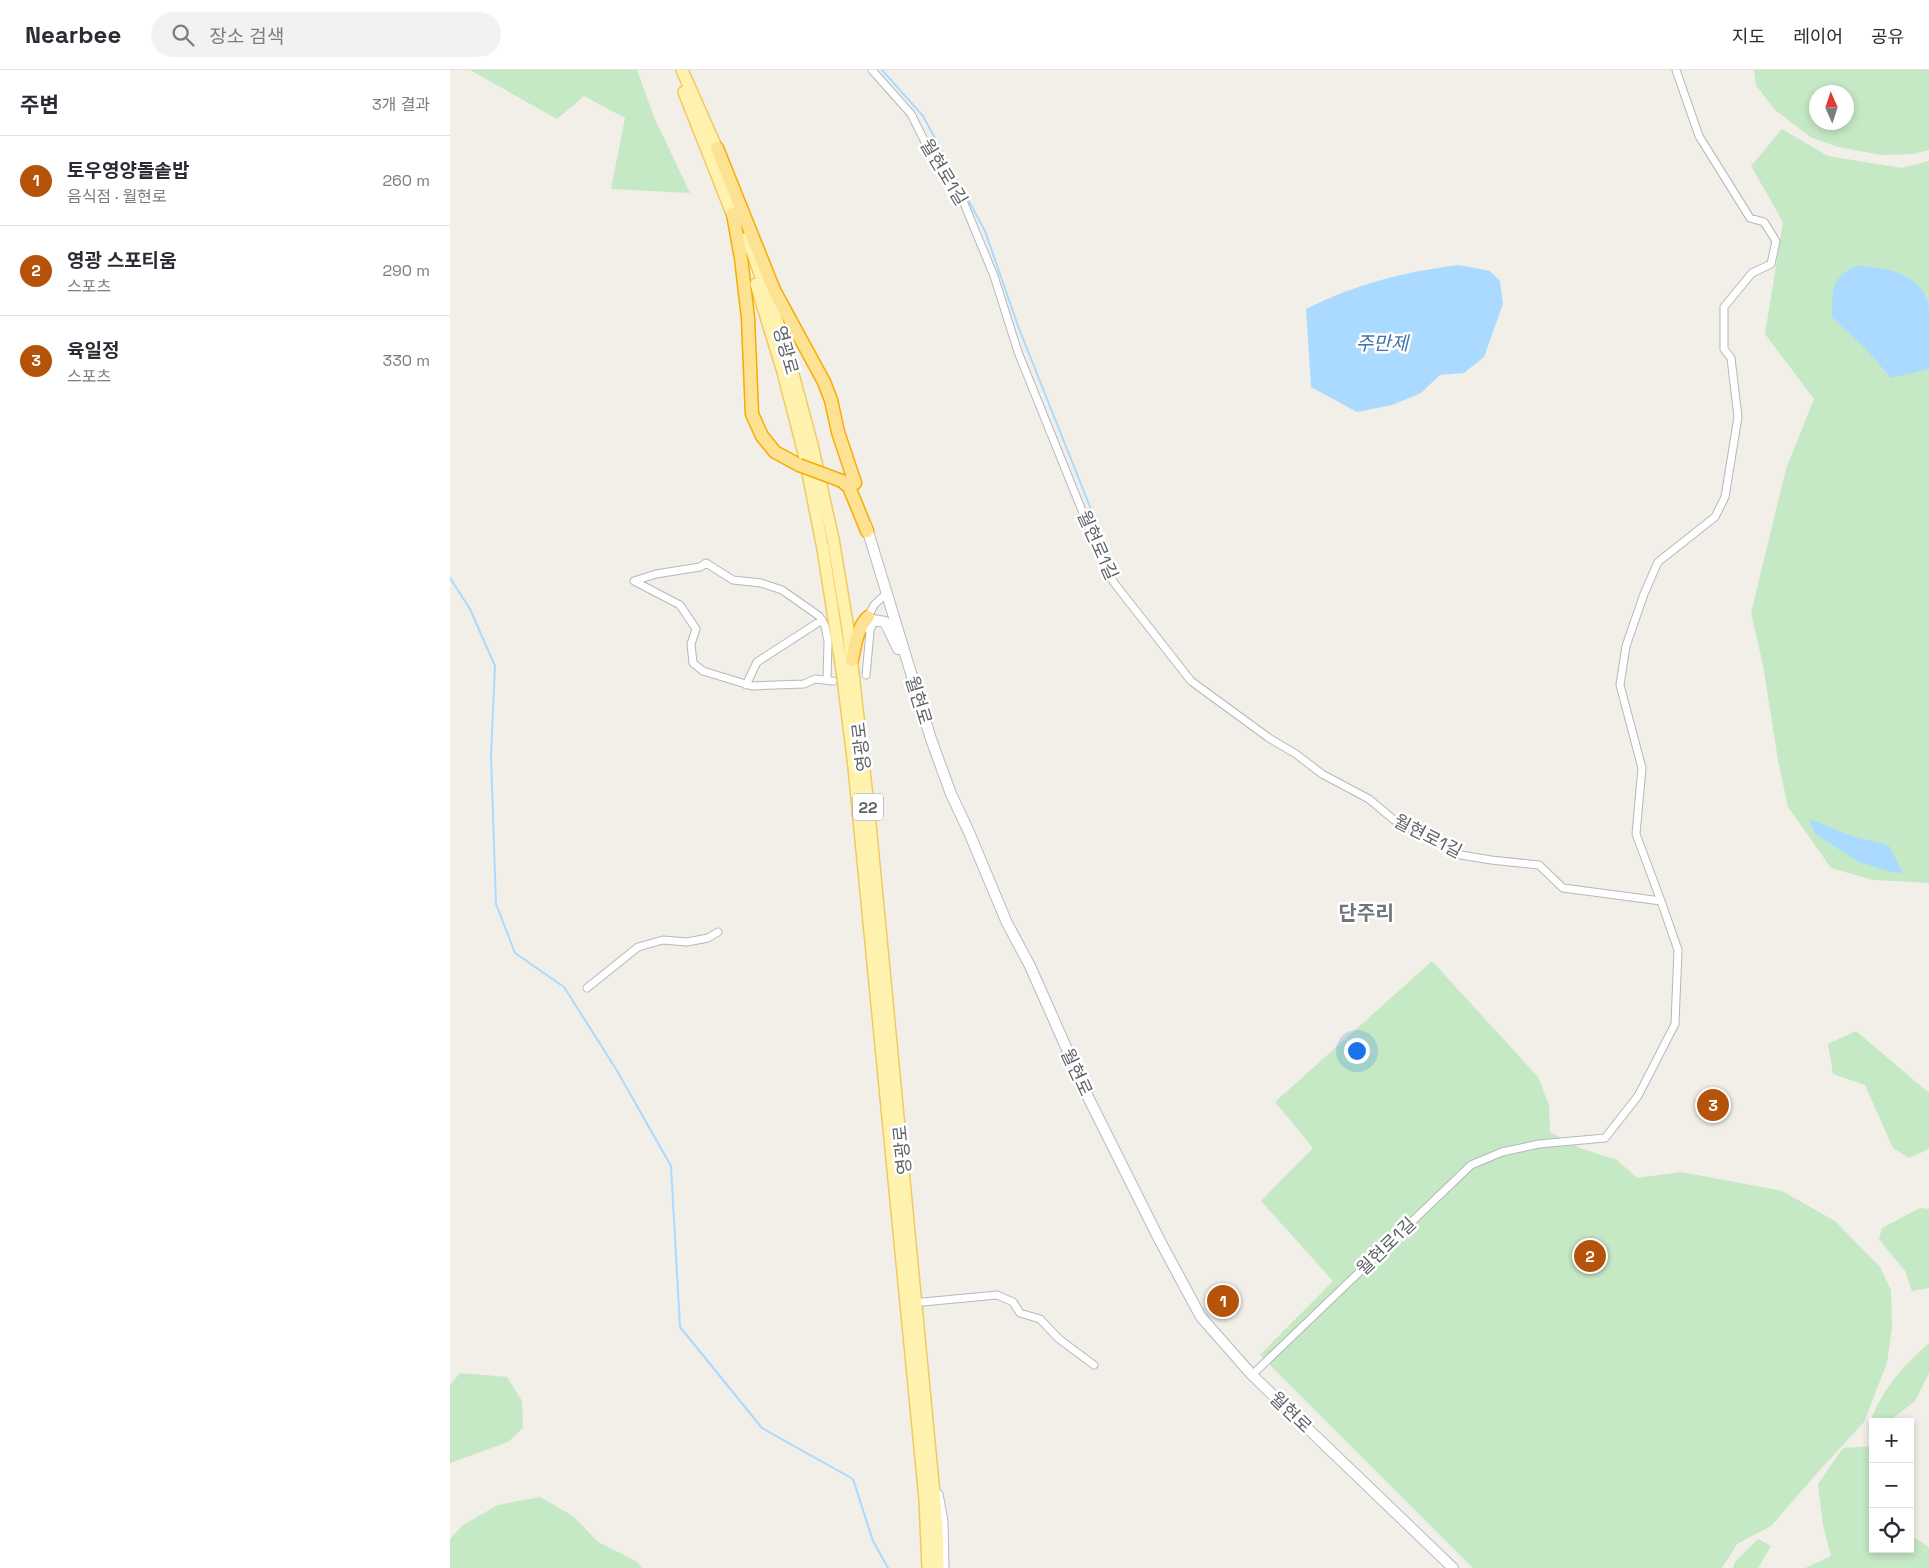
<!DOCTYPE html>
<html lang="ko">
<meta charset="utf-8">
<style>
body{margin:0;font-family:"Space Grotesk","Noto Sans KR",sans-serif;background:#f2f2f3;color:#2b2b33}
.controls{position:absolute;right:15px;bottom:15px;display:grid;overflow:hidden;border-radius:0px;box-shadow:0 2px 8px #0003}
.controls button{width:45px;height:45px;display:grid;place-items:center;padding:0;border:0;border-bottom:1px solid #e1e1e2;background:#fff;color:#2b2b33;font:25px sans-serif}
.compass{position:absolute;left:1359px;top:15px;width:45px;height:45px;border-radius:50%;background:#fff;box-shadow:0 2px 8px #0003;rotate:357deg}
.you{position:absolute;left:906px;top:980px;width:18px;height:18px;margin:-12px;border:4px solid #fff;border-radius:50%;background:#1a73e8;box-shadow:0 0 0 8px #1a73e833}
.badge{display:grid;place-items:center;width:32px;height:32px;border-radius:50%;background:#b45309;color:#fff;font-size:16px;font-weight:700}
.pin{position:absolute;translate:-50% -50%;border:2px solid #fff;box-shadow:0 1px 5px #0006}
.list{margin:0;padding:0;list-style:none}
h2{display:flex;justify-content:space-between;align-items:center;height:65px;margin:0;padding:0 20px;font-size:21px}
h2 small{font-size:16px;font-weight:400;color:#7c7c81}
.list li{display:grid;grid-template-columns:32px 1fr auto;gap:15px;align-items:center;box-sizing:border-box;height:90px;padding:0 20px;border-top:1px solid #e1e1e2}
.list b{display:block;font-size:19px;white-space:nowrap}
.list p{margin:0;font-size:16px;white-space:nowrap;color:#7c7c81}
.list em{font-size:16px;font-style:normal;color:#7c7c81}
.icon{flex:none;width:28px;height:28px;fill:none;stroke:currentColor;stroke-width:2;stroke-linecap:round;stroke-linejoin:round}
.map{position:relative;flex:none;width:1479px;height:1498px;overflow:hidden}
header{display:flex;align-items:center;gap:30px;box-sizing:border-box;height:70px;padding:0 25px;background:#fff;border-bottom:1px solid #e1e1e2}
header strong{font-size:24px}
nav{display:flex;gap:28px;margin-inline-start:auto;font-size:18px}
.search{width:350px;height:45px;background:#f2f2f3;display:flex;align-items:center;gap:12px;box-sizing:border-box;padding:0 18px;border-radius:28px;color:#7c7c81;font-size:19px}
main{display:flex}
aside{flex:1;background:#fff}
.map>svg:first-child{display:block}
.green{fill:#c5e8c5;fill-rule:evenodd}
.water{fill:#aadaff}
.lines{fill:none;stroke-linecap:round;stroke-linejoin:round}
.stream{stroke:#aadaff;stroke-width:2}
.street-casing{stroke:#b5b8bc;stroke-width:9}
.secondary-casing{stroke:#b6babf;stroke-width:12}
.primary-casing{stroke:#f2c960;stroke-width:14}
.highway-casing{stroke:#f9ab00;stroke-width:15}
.street{stroke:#fff;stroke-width:7}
.secondary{stroke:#fff;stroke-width:10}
.primary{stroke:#fff2af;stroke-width:11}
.highway{stroke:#fde293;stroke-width:12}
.highway-bridge-casing{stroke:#f9ab00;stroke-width:15;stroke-linecap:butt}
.highway-bridge{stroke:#fde293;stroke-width:12}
.labels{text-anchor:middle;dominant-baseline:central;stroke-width:5;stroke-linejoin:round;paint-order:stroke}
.shield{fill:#fff;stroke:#8f9295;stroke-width:1}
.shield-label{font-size:16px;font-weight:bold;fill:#5f6368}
.street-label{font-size:18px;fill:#5f6368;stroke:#fff}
.water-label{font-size:19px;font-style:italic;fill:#4174aa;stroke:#fff}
.quarter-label{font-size:20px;font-weight:bold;fill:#70757a;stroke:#fff}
</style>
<header>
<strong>Nearbee</strong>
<div class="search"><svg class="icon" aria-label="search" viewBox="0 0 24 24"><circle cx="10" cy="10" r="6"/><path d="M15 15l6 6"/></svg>장소 검색</div>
<nav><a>지도</a><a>레이어</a><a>공유</a></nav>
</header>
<main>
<aside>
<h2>주변<small>3개 결과</small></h2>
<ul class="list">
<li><span class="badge">1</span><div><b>토우영양돌솥밥</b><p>음식점 · 월현로</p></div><em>260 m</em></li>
<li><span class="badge">2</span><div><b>영광 스포티움</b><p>스포츠</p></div><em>290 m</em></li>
<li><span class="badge">3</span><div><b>육일정</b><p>스포츠</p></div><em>330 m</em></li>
</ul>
</aside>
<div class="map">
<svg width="1479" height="1498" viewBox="0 0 1479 1498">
<rect width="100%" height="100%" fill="#f1efe8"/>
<path class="green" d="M20,0H187L204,47L240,123L161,119L175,48L134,26L107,49Z
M1304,0H1479V80L1464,84L1431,85L1388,77L1360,67L1324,39L1306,15ZM1366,22H1396V52H1366Z
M1332,59L1378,86L1452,98L1479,91V813L1423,810L1381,798L1338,737L1328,690L1313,595L1301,543L1336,399L1364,329L1315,264L1333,152L1301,96Z
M982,891L1088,1007L1099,1035L1100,1062L1130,1078L1167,1090L1187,1108L1231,1102L1332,1121L1385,1151L1430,1197L1441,1220L1442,1258L1437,1293L1414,1352L1368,1402L1321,1456L1287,1474L1272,1498H1023L810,1285L883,1211L811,1131L863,1078L825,1032Z
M1406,961L1479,1023V1079L1459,1088L1443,1078L1415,1015L1383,1004L1378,974Z
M1470,1138L1479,1139V1218L1462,1221L1455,1201L1429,1169L1432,1158Z
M1479,1273V1303L1465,1331L1438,1352H1423V1359L1418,1358C1430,1321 1451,1298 1479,1273Z
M10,1303L57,1307L72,1331L73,1358L58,1372L0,1393V1315Z
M1423,1376V1479H1460V1465L1479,1477V1498H1355L1381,1486L1373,1455L1368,1414L1393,1378Z
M90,1427L123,1446L148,1472L186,1491L192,1498H0V1469L13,1455L48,1435Z
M1308,1469L1321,1476L1308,1498H1283L1285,1492Z"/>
<path class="water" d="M1009,195L1040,201L1050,211L1053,234L1034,287L1014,303L990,305L971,323L942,335L907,342L861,317L856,239C906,214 953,202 1009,195Z
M1406,196C1433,196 1473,204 1479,236C1479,253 1479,282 1479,299L1441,308L1417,280L1382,247C1383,219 1379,210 1406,196Z
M1359,749L1397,764L1439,776L1453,803L1442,802L1409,792L1365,764Z"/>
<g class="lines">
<path class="stream" d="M432,0L473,46L535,161L568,256L664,497
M0,508L20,539L45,596L41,685L46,834L65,883L114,917L166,999L221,1096L230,1257L312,1358L403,1409L423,1471L438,1498"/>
<defs>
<path id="street" d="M422,0L461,44L485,92L513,131L544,206L568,282L656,500L665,514L741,611L819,668L846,684L872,704L919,729L944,750L1011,785L1041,790L1089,795L1113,818L1211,831L1228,880L1225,954L1188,1026L1155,1068L1089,1074L1052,1082L1021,1095L802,1305
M416,605L420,562L418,547L424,535L437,523
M377,610L378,571L375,556L369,546L332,520L311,513L283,510L256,493L250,497L206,504L184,511L230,535L246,559L241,574L243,593L253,601L302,616L354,614L365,609L383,611
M296,615L307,592L372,550
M1211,831L1186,764L1192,698L1170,615L1176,576L1194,524L1208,492L1265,447L1275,427L1288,347L1281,288L1274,279V237L1302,203L1321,194L1326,171L1314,152L1300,148L1249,66L1226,0
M137,918L188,877L213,870L237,872L258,868L268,862
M473,1232L547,1225L563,1232L570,1243L590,1249L609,1269L644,1295
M489,1424L494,1451L495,1498"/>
<path id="secondary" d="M416,455L481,669L501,724L518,760L557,853L580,896L639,1029L710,1171L751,1247L802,1305L1003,1498
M419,558L423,550L435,552L448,579"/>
<path id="primary" d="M232,0L270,86
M234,22L285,151
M297,168L333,267L362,375L383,469L398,559L420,754L487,1456L488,1498
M306,214L333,302L354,383L373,479L392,600L404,697L475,1429L478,1498"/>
<path id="highway" d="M267,78L324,220L374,312L381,330L388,362L405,413
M283,144L291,188L298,248L302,344L312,366L325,382L349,395
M392,411L399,417L417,461
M402,590C405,575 407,558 418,547"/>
</defs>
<use href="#street" class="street-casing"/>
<use href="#secondary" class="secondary-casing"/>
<use href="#primary" class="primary-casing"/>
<use href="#highway" class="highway-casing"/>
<use href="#street" class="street"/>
<use href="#secondary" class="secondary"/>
<use href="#primary" class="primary"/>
<use href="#highway" class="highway"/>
<defs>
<path id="highway-bridge" d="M349,395L392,411"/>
</defs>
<use href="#highway-bridge" class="highway-bridge-casing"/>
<use href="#highway-bridge" class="highway-bridge"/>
</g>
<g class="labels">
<rect class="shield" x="403" y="723.5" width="30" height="27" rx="4"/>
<g class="shield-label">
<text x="418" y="737">22</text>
</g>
<g class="street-label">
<text transform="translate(494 102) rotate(59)">월현로1길</text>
<text transform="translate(336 280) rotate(74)">영광로</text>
<text transform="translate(648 475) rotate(66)">월현로1길</text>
<text transform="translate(469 630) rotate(73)">월현로</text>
<text transform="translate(411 677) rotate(-97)">영광로</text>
<text transform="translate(978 766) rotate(27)">월현로1길</text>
<text transform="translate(627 1002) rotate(65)">월현로</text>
<text transform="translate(452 1080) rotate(-96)">영광로</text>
<text transform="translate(936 1176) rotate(-44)">월현로1길</text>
<text transform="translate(841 1342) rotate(44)">월현로</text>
</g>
<g class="water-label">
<text x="932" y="273">주만제</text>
</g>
<g class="quarter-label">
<text x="916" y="843">단주리</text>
</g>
</g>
</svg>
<div class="controls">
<button>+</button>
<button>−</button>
<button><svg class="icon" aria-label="locate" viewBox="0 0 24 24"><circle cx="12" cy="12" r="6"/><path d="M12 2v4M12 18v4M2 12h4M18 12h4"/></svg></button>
</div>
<svg class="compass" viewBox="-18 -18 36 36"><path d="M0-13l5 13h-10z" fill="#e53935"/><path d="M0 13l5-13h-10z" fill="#7c7c81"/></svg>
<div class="you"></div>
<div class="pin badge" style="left:773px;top:1231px">1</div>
<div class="pin badge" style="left:1140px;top:1186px">2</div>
<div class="pin badge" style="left:1263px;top:1035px">3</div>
</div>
</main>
